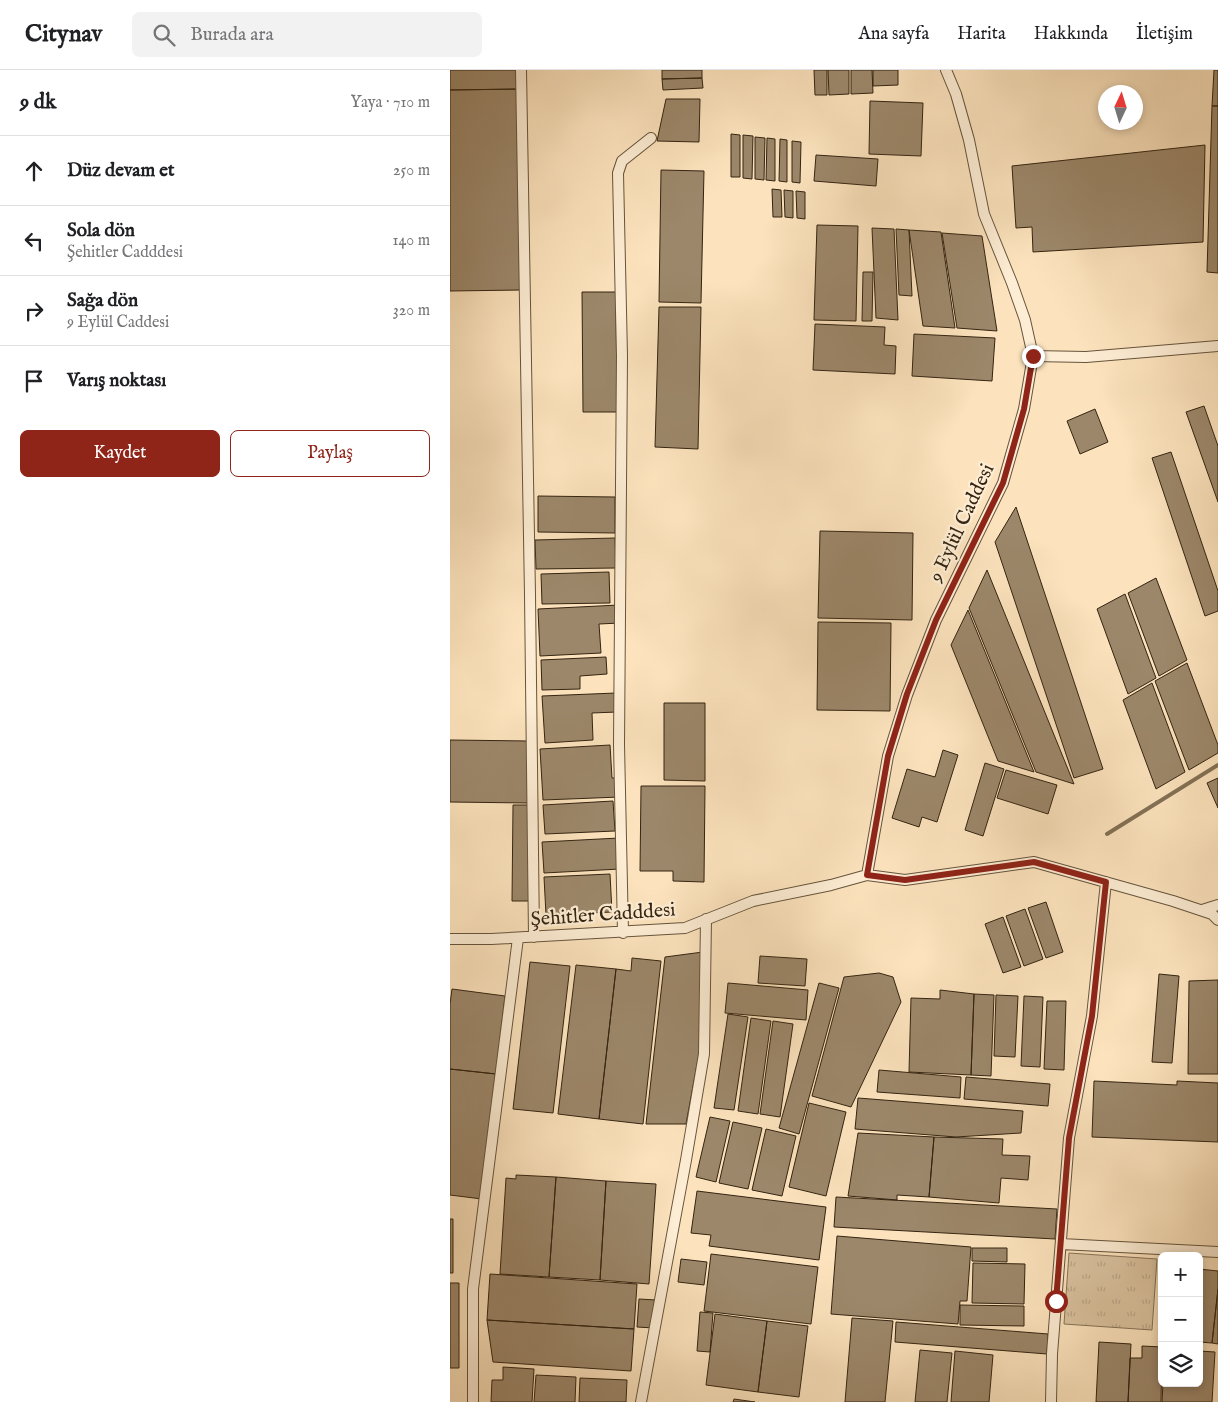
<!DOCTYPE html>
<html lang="tr">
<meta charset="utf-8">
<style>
body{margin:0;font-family:"IM FELL English",serif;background:#f2f2f2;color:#202124}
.controls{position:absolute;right:15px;bottom:15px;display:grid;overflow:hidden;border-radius:8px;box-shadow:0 2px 8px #0003}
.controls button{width:45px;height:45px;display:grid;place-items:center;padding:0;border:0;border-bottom:1px solid #e0e0e0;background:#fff;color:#202124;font:25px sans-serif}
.compass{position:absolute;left:648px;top:15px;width:45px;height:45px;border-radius:50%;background:#fff;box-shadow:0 2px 8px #0003;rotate:4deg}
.stop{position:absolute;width:15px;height:15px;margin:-11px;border:4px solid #8f2418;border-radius:50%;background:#fff}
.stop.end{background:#8f2418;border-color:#fff;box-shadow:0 1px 5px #0008}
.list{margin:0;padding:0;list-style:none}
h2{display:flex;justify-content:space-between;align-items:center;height:65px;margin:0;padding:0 20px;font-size:21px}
h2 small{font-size:16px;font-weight:400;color:#757577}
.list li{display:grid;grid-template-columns:32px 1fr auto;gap:15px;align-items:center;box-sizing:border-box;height:70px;padding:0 20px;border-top:1px solid #e0e0e0}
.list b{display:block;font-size:19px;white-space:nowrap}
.list p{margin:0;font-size:16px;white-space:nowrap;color:#757577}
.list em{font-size:16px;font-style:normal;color:#757577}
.actions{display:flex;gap:10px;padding:15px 20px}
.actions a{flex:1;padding:11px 0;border:1px solid #8f2418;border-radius:8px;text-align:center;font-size:18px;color:#8f2418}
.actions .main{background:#8f2418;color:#fff}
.icon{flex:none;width:28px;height:28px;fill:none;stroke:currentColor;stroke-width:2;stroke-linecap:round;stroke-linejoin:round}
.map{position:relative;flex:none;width:768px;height:1332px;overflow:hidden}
header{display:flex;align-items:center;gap:30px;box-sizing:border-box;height:70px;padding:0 25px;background:#fff;border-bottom:1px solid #e0e0e0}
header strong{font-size:24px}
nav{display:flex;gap:28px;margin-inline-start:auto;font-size:18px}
.search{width:350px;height:45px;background:#f2f2f2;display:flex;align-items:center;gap:12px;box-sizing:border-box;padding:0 18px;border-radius:8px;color:#757577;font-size:19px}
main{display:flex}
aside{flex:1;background:#fff}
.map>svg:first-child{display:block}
.grass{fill:url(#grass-tufts);stroke:#877458}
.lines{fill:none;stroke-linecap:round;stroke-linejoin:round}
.stream{stroke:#837055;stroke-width:4}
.building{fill:#9c876a;stroke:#342411}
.minor-casing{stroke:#66543c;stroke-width:12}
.minor{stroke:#fdedd4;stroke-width:10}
.route{stroke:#8f2418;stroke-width:6}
.labels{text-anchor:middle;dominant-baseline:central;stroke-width:4.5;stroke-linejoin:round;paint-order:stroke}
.street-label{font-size:20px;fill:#342411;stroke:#fdedd4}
</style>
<header>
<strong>Citynav</strong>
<div class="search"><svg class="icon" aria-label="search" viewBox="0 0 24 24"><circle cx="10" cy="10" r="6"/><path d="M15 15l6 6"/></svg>Burada ara</div>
<nav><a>Ana sayfa</a><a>Harita</a><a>Hakkında</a><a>İletişim</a></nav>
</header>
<main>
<aside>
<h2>9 dk<small>Yaya · 710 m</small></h2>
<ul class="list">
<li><svg class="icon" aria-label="ahead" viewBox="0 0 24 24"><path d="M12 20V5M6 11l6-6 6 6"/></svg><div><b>Düz devam et</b></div><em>250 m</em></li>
<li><svg class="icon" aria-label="left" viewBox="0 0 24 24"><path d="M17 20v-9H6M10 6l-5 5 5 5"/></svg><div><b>Sola dön</b><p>Şehitler Cadddesi</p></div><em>140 m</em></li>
<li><svg class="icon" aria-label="right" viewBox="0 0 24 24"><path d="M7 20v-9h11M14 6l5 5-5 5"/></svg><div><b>Sağa dön</b><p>9 Eylül Caddesi</p></div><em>320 m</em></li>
<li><svg class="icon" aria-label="arrive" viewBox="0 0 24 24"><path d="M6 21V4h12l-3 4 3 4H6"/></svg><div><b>Varış noktası</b></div></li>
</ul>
<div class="actions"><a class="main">Kaydet</a><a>Paylaş</a></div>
</aside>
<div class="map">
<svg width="768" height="1332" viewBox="0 0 768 1332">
<defs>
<pattern id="grass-tufts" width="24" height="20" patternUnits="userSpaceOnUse" patternTransform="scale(1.25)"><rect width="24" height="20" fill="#dac3a0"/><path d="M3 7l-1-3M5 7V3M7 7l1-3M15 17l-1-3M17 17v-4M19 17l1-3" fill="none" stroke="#bca789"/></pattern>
</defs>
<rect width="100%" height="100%" fill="#fce3bd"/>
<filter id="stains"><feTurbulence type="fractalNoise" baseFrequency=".004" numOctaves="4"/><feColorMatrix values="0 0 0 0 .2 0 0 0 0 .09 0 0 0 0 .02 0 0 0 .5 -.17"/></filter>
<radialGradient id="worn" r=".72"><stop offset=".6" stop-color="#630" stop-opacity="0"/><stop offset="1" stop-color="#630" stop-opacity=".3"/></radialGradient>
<path class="grass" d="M619,1183L707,1189L702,1260L614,1254Z"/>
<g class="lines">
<path class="stream" d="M657,764L768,695"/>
</g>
<path class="building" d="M0,0H69L70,19L0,20Z
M212,0H252V8L212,9Z
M364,0H377V25H365Z
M378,0H399V24L379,25Z
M401,0H422L423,23L401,24Z
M423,0H448V15L423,16Z
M764,0H768V36H762Z
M252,8L253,18L213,20L212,9Z
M70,19L72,220L0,221V20Z
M216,29H250L249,72L207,71Z
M420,31L473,33L471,86L419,84Z
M762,36H768V203L757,202Z
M281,64L290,65V107H281Z
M293,65L303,66L302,109L293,108Z
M305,67L315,68L314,110L305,109Z
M317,68L325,69V111L316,110Z
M330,69L337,70V112L329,111Z
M342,71L351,72L350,113L342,112Z
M755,75L753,172L583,182L582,157L566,158L562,96Z
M366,85L428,89L426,116L364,111Z
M211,100L254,101L251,233L209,232Z
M322,119L331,120L332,147H323Z
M334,120L343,121V148L335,147Z
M346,121L355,122V149L347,148Z
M367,155L408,156L406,251L364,250Z
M422,158L444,159L448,250L426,248Z
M446,159L459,160L462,226L449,225Z
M459,160L491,162L505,258L473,256Z
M492,163L532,166L547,261L507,258Z
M413,202H423L422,251H412Z
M132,222H166L167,342H133Z
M209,237H251L248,379L205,377Z
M365,254L435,257L434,275L446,276L445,304L363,300Z
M464,264L545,268L542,311L462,306Z
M754,336L768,376V432L736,342Z
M645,339L658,372L630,384L617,351Z
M721,382L768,521V541L755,546L702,388Z
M88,426L165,427V463L88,462Z
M566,437L653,699L624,708L545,472Z
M370,461L463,463L462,550L368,548Z
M165,468L166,498L86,499L85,470Z
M537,500L624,714L586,702L519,538Z
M159,502L160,533L92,534L91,504Z
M706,508L737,590L709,606L678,523Z
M675,524L706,608L678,624L647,539Z
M169,535L170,553L149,554L151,583L90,586L88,539Z
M518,540L584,702L548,691L501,575Z
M368,552L441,553L440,641L367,640Z
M156,587L157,604L130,606V619L92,620L91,590Z
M737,593L768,675V683L739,700L705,611Z
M702,613L735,702L706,719L673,630Z
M166,623L167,642L142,643L143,670L95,673L92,626Z
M214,633H255V711L214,710Z
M0,670L79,671L78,733L0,732Z
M160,675L162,708H169L170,727L93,730L90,679Z
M493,680L508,685L487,752L472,747L469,757L442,748L457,699L485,707Z
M535,693L554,699L533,766L515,760Z
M556,700L607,715L598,744L547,728Z
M768,708V738L757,713Z
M191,716H255L254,812L223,811V801H190Z
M163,731L165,761L95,764L93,735Z
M63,735H82L81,831H62Z
M169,768L170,799L94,803L92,772Z
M160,804L162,842L96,845L94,807Z
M596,832L613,882L596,888L578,838Z
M575,839L593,889L574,896L556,846Z
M553,847L571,897L553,903L535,854Z
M253,882L251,973L236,1054H196L215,887Z
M310,886L357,889L355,916L308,913Z
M182,888L211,891L193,1054L149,1049L166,899L181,901Z
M80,892L120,896L103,1043L63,1039Z
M126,895L166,899L149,1049L108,1044Z
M429,903L443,907L451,932L401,1037L362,1026L394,907Z
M709,904L729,906L722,993L702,992Z
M768,910V1004H738L739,911Z
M278,913L358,920L356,950L275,943Z
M369,913L389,918L349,1064L329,1058Z
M2,919L55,926L46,1004L0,999V934Z
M490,920L524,924L521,1005L459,1002L461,928L490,929Z
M524,924L544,925L541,1006L521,1005Z
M546,925L568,926L565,987L544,986Z
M574,926L593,927L590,997L571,996Z
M597,931H616L614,1000L594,999Z
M278,944L298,947L284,1040L264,1038Z
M301,948L321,951L308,1044L288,1041Z
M323,951L343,954L330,1047L310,1044Z
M0,999L46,1004L32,1129L0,1125Z
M429,1000L511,1007L510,1028L427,1022Z
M516,1007L600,1014L598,1036L514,1029Z
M644,1011L727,1015V1011L768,1013V1072L642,1067Z
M408,1028L573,1041L571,1063L506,1067L405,1059Z
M359,1033L396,1042L376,1126L339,1117Z
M260,1047L280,1051L266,1112L246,1107Z
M283,1052L312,1058L298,1119L269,1113Z
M316,1059L346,1066L332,1126L302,1120Z
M408,1063L484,1067L479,1127L447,1125V1130L398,1126Z
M484,1067L553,1069L552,1085L580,1086L578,1110L551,1108L549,1133L479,1127Z
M66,1105L106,1107L99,1207L50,1204L56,1108L66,1109Z
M106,1107L156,1111L150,1210L99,1207Z
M156,1111L206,1114L199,1214L150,1210Z
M247,1121L376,1137L369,1190L259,1176L261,1165L241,1163Z
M386,1127L607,1139L605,1169L384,1157Z
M0,1149H3V1203H0Z
M387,1166L521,1177L517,1231H510L508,1254L381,1244Z
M522,1178H557V1192L522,1191Z
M261,1184L368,1197L361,1254L254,1241Z
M231,1189L257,1192L254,1215L228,1212Z
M523,1193L575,1194L574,1234L522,1233Z
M749,1199L768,1201V1219L762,1273L749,1272Z
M40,1204L187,1214L184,1259L37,1250Z
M0,1213H9V1298H0Z
M768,1219V1274L762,1273Z
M189,1229L206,1230L204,1258L187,1257Z
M510,1235L574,1236V1256L510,1255Z
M250,1242L263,1243L260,1282L247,1281Z
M265,1244L317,1251L308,1322L256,1315Z
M402,1248L443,1251L435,1332H395Z
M37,1250L184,1259L181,1301L43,1292Z
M317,1251L358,1256L349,1327L308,1322Z
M446,1252L598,1264L597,1284L445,1272Z
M649,1272L681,1274L678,1332H646Z
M692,1276L712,1277L711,1332H678L680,1288H692Z
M470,1280L502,1283L497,1332H465Z
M505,1281L543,1285L539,1332H501Z
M749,1281L765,1282L762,1332H712L713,1313H749Z
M53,1297L84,1299L82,1332H41L42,1310H53Z
M86,1305L126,1307L125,1332H84Z
M130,1308L177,1310L176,1332H129Z
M284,1329L305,1332H283Z"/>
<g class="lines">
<defs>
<path id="minor" d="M71,0L80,525L84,867
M583,286L636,287L768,276
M417,805L438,686L457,625L486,550L553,413L574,339L583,286L575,250L562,213L534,144L519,70L506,24L496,0
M752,840L768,835
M173,863L169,674L172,286L168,103L172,91L201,68
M0,869H41L235,858L303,831L381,815L417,805L455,810L584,792L723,831L762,844L768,850
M611,1174L768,1182
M23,1332V1219L68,868
M191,1332L236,1090L254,984L256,849
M601,1332L602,1284L619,1068L642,946L656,812"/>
</defs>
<use href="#minor" class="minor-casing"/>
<use href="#minor" class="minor"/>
</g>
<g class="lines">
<path class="route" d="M583,286L574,339L553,413L486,550L457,624L438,686L417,805L455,810L584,792L656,812L642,946L619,1068L606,1231"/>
</g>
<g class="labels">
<g class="street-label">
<text transform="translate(512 453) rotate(-65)">9 Eylül Caddesi</text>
<text transform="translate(153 845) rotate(-4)">Şehitler Cadddesi</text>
</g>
</g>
<rect width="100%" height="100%" filter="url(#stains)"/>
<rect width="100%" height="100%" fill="url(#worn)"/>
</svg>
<div class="controls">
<button>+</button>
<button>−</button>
<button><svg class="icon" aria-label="layers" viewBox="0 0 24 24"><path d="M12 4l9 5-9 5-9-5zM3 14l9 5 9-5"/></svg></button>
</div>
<svg class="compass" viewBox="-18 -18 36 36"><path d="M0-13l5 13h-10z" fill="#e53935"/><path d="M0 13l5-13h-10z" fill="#757577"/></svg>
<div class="stop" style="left:606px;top:1231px"></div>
<div class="stop end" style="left:583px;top:286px"></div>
</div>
</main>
